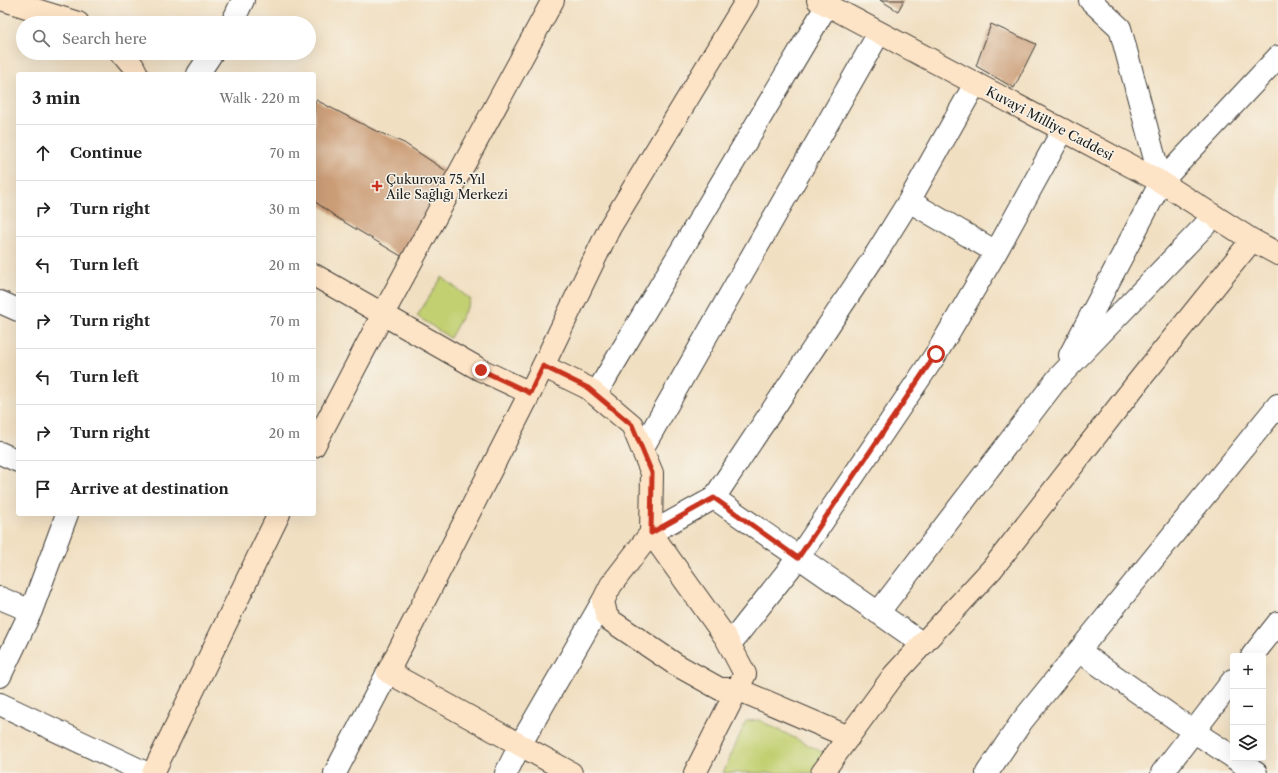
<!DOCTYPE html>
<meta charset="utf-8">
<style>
body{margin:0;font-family:"Libre Caslon Text",serif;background:#f6f6f6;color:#222}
.controls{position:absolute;right:12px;bottom:12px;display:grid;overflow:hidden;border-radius:4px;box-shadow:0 4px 16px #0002}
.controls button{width:36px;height:36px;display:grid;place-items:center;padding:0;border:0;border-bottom:1px solid #e0e0e0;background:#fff;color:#222;font:20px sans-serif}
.stop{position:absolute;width:12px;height:12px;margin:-9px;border:3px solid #c8321e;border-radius:50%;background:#fff}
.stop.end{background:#c8321e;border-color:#fff;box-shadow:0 1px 4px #0008}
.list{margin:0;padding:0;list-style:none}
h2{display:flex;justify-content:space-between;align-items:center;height:52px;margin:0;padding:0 16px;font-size:17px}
h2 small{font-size:13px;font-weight:400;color:#767676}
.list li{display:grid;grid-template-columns:26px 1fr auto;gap:12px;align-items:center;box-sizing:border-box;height:56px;padding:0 16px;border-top:1px solid #e0e0e0}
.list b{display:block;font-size:15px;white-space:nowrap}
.list em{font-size:13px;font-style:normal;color:#767676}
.icon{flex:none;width:22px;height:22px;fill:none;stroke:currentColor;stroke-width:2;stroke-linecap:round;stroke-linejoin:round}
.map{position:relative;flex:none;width:1278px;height:773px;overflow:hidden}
.search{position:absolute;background:#fff;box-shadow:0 4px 16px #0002;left:16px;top:16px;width:300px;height:44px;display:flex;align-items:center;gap:10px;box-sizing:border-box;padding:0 14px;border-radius:22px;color:#767676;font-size:15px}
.panel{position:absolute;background:#fff;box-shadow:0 4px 16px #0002;left:16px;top:72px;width:300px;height:444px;border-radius:4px}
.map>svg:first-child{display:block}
.green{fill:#c2d072;stroke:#6f7647}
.building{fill:#cb9d77}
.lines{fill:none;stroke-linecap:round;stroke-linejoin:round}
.street-casing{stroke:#3c3935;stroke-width:24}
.secondary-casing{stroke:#3c3935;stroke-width:24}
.street{stroke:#fff;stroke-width:22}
.secondary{stroke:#fee4c6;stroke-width:22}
.route{stroke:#c8321e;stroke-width:5}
.poi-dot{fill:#c8321e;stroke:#f7f3e8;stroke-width:1.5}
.labels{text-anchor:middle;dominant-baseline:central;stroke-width:3;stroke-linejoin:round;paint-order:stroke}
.street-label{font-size:13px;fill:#1c1c1c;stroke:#f7f3e8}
.poi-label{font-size:13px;fill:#1c1c1c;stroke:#f7f3e8;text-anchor:start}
</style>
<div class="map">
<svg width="1278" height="773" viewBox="0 0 1278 773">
<rect width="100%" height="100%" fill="#f7f3e8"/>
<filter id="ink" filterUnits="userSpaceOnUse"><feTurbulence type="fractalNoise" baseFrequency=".025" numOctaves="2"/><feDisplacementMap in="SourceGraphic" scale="8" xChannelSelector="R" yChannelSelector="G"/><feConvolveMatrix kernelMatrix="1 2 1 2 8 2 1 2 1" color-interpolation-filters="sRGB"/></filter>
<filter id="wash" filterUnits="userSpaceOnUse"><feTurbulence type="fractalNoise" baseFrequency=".012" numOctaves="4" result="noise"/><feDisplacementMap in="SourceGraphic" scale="16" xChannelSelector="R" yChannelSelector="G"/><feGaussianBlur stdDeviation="0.9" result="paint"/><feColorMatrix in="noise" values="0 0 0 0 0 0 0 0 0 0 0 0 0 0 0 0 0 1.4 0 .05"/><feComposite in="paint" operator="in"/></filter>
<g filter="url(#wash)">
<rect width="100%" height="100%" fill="#f1dfc1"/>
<path class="green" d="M442,277L471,300L450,338L417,316Z
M759,720L834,758L823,773H723L746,721Z"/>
<g id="blocks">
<path class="building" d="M880,0H904L898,11Z
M991,24L1036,44L1014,88L976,66Z
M316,100L374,130L404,143L448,172L406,259L339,219L314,201V106Z"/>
</g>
</g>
<g filter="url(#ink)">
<use href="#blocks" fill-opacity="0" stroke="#3c3935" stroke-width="1"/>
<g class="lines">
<defs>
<path id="street" d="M1090,0L1120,28L1161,182
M232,23L243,0
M198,74L212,53
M909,201L996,252
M0,302L18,310
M1070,355L1161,182L1278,57
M596,394L827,5
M642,449L879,33
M0,453L18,461
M714,498L923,644
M651,533L714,498L876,254L909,201L975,84
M0,598L31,611
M878,613L1058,378L1214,216
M730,644L798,558L936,354L996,252L1063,130
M1079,651L1193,731L1233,757
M1252,656L1278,623
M0,676L31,611L67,514
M0,704L146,773
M1234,758L1256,773
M335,773L388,672
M506,773L520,745L603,601
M987,773L1022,721L1278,405
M1162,773L1233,680"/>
<path id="secondary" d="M4,0L78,23
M818,0L1161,182L1252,240L1278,254
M122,53L133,66L137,74
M314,275L481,370L530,393
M543,366L588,388L632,425L652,473L651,533L726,638L745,674L695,773
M314,446L383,314L553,0
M651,533L611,585L603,601L607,618L675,664L720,689H737L849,737
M153,773L279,514
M571,773L388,672L530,393L610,227L747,0
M822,773L894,675L992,569L1141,378L1252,240"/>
</defs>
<use href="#street" class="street-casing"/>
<use href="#secondary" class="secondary-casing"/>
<use href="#street" class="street"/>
<use href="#secondary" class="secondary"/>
</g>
</g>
<g class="lines" filter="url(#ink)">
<path class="route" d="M481,370L530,393L543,366L588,388L632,425L652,473L651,533L714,498L798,558L936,354"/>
</g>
<path class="poi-dot" d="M375 180h4v4h4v4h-4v4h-4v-4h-4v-4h4z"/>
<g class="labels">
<g class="street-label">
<text transform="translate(1050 123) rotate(28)">Kuvayi Milliye Caddesi</text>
</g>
<g class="poi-label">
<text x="386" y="179">Çukurova 75. Yıl<tspan x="386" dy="15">Aile Sağlığı Merkezi</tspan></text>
</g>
</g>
</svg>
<div class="controls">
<button>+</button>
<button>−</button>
<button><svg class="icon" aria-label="layers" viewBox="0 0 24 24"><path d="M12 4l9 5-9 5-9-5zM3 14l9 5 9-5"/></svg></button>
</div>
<div class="stop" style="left:936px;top:354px"></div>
<div class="stop end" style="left:481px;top:370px"></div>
<div class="search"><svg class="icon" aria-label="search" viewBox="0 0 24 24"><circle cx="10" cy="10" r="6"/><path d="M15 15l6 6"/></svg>Search here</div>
<section class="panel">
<h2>3 min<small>Walk · 220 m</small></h2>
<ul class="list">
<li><svg class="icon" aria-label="ahead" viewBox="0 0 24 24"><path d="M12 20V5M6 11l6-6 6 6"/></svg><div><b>Continue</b></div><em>70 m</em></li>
<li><svg class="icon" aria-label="right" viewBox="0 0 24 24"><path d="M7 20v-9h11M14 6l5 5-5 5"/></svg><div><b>Turn right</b></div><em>30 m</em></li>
<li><svg class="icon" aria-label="left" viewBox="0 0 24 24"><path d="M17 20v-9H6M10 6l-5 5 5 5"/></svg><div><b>Turn left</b></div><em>20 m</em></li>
<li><svg class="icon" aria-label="right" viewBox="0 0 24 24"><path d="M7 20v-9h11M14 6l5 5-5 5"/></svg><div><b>Turn right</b></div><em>70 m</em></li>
<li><svg class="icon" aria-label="left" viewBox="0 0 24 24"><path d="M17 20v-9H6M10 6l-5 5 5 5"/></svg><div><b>Turn left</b></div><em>10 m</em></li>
<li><svg class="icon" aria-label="right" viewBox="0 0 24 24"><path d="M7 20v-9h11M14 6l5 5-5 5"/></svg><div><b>Turn right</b></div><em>20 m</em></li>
<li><svg class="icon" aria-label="arrive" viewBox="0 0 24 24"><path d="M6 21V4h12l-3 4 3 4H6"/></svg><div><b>Arrive at destination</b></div></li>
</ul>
</section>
</div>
